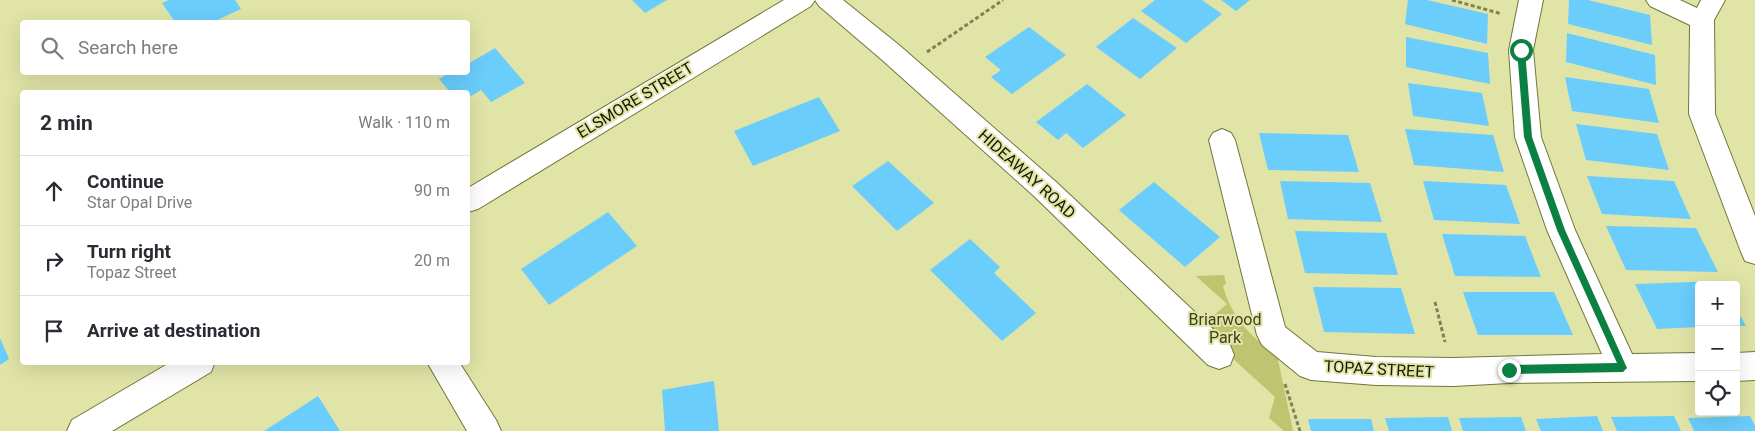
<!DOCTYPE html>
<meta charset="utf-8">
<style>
body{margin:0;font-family:Roboto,sans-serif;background:#f7f7f7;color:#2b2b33}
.controls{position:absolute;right:15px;bottom:15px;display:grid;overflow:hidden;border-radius:5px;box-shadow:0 5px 20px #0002}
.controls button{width:45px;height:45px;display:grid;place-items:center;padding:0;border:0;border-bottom:1px solid #e1e1e2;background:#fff;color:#2b2b33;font:25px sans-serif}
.stop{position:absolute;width:15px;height:15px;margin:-11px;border:4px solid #0b8043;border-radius:50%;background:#fff}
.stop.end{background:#0b8043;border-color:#fff;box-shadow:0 1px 5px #0008}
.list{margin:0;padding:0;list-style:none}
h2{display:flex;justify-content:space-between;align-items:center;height:65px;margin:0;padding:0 20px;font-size:21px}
h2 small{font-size:16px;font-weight:400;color:#7c7c81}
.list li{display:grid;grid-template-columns:32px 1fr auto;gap:15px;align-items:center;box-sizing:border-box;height:70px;padding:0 20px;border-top:1px solid #e1e1e2}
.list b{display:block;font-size:19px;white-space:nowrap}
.list p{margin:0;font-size:16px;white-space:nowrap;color:#7c7c81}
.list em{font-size:16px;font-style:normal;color:#7c7c81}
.icon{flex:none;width:28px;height:28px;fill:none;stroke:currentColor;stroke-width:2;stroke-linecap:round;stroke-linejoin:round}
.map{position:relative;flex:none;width:1755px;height:431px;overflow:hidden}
.search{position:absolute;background:#fff;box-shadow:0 5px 20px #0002;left:20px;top:20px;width:450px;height:55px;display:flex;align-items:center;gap:12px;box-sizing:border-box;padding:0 18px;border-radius:5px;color:#7c7c81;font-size:19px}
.panel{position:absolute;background:#fff;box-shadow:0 5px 20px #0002;left:20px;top:90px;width:450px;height:275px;border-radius:5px}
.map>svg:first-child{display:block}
.green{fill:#bfc470}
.building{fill:#6acdfc}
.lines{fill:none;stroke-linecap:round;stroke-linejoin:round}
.minor-casing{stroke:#73763b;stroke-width:2}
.path{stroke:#7f8257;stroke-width:3;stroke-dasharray:4 2.5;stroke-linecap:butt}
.minor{fill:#fff;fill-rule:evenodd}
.route{fill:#0b8043}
.labels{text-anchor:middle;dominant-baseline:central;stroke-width:4;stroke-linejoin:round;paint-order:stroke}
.street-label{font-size:16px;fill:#181902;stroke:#e0e4a6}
.park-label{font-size:16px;fill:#3f411a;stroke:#e0e4a6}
</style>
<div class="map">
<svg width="1755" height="431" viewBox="0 0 1755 431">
<rect width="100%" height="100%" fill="#e0e4a6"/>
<path class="green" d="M1224,275L1226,284L1223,286C1231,316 1251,338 1277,355L1293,431H1284L1269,418L1275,397L1199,328L1227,304L1196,276Z"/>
<path class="building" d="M169,0H235L241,9L213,22H175L162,3Z
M632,0H667L645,13Z
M1155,0H1202L1222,14L1186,43L1141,11Z
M1221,0H1250L1236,11Z
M1408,0H1427L1488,14L1487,44L1405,24Z
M1569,0H1588L1650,15L1652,45L1568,24Z
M1133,18L1177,48L1140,79L1096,47Z
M1029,27L1066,55L1012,94L991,77L1001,70L985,57Z
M1567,33L1655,55L1656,85L1566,62Z
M1406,37L1488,53L1490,84L1406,67Z
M495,48L525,83L491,102L481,90L468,98V92H450L439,79L451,72H468V64Z
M1565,77L1649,89L1659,123L1572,111Z
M1408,83L1482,93L1489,126L1413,116Z
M1087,84L1126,115L1083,148L1066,133L1058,140L1036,122Z
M819,97L840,131L753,166L734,131Z
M1576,124L1657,134L1669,170L1586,160Z
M1405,129L1493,135L1504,172L1414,165Z
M1259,133L1348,135L1359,172L1268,170Z
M888,161L934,203L897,231L852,186Z
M1587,176L1674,181L1691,219L1602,214Z
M1280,181L1370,183L1382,222L1288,219Z
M1423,181L1506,185L1520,224L1434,220Z
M1154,182L1220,237L1185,267L1119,210Z
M608,212L637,246L549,305L521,269Z
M1606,226L1696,228L1718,272L1626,270Z
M1295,231L1386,233L1398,275L1305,273Z
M1442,234L1525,236L1541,277L1455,276Z
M970,239L1000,267L994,273L1036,313L1002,341L930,270Z
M1721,281L1723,285H1699V327L1657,329L1635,284Z
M1313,287L1401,288L1415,334L1324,332Z
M1463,292H1554L1573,335H1478Z
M1736,308L1746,326H1736Z
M0,338L9,359L0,365Z
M714,381L719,431H665L662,390Z
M318,396L340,431H264Z
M1597,416L1603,431H1541L1536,419Z
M1674,416L1681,431H1617L1611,417Z
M1750,416L1755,426V431H1694L1688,418Z
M1448,417L1452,431H1389L1385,418Z
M1521,417L1526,431H1463L1459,418Z
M1308,419H1371L1374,431H1311Z"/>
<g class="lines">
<defs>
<path id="minor" d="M784,0H815L811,6L478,209L468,212V188Z
M815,0H843L899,45L1055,181L1230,345L1234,355L1230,365L1219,369L1208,365L1035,197L881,59L819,6Z
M1519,0H1543L1533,50L1541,137L1575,230L1632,354L1699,353V381L1509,383L1454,386L1376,385L1311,380L1300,376L1262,345L1257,335L1209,140L1213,133L1222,129L1231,133L1235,140L1285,327L1317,352L1376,357L1454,358L1602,354L1547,230L1515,137L1509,50Z
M1646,0H1680L1697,8L1701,0H1725L1714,20L1715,114L1755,216V264L1745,261L1741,252L1689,114L1690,25L1650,6Z
M1755,352V380L1736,381V353Z
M171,362H215L211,372L112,431H67L72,420Z
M427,362H459L496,420L501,431H467Z"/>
</defs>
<use href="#minor" class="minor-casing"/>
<path class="path" d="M1452,0L1502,14
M927,52L1003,0
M1435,302L1445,342
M1285,384L1300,431"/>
<use href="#minor" class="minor"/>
</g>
<path class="route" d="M1521,47L1525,50L1532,137L1565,230L1627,368L1623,372L1509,374L1504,370L1509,365L1617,363L1557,230L1524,137L1517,50Z"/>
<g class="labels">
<g class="street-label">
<text transform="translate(635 100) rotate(-31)">ELSMORE STREET</text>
<text transform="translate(1027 174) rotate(42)">HIDEAWAY ROAD</text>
<text transform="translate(1379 369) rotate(3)">TOPAZ STREET</text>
</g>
<g class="park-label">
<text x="1225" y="319">Briarwood<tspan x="1225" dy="18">Park</tspan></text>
</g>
</g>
</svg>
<div class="controls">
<button>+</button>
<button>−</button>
<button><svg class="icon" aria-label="locate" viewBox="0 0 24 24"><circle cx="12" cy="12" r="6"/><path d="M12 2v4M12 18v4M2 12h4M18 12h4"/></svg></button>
</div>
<div class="stop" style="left:1521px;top:50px"></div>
<div class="stop end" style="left:1509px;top:370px"></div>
<div class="search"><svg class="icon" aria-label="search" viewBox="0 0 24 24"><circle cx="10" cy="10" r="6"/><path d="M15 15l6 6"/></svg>Search here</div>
<section class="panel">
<h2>2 min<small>Walk · 110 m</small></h2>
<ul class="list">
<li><svg class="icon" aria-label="ahead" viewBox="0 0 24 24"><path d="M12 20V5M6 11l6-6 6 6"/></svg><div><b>Continue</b><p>Star Opal Drive</p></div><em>90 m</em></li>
<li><svg class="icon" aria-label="right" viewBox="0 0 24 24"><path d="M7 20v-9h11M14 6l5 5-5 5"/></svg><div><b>Turn right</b><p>Topaz Street</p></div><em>20 m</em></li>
<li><svg class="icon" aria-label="arrive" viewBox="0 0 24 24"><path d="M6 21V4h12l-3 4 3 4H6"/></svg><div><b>Arrive at destination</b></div></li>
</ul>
</section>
</div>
